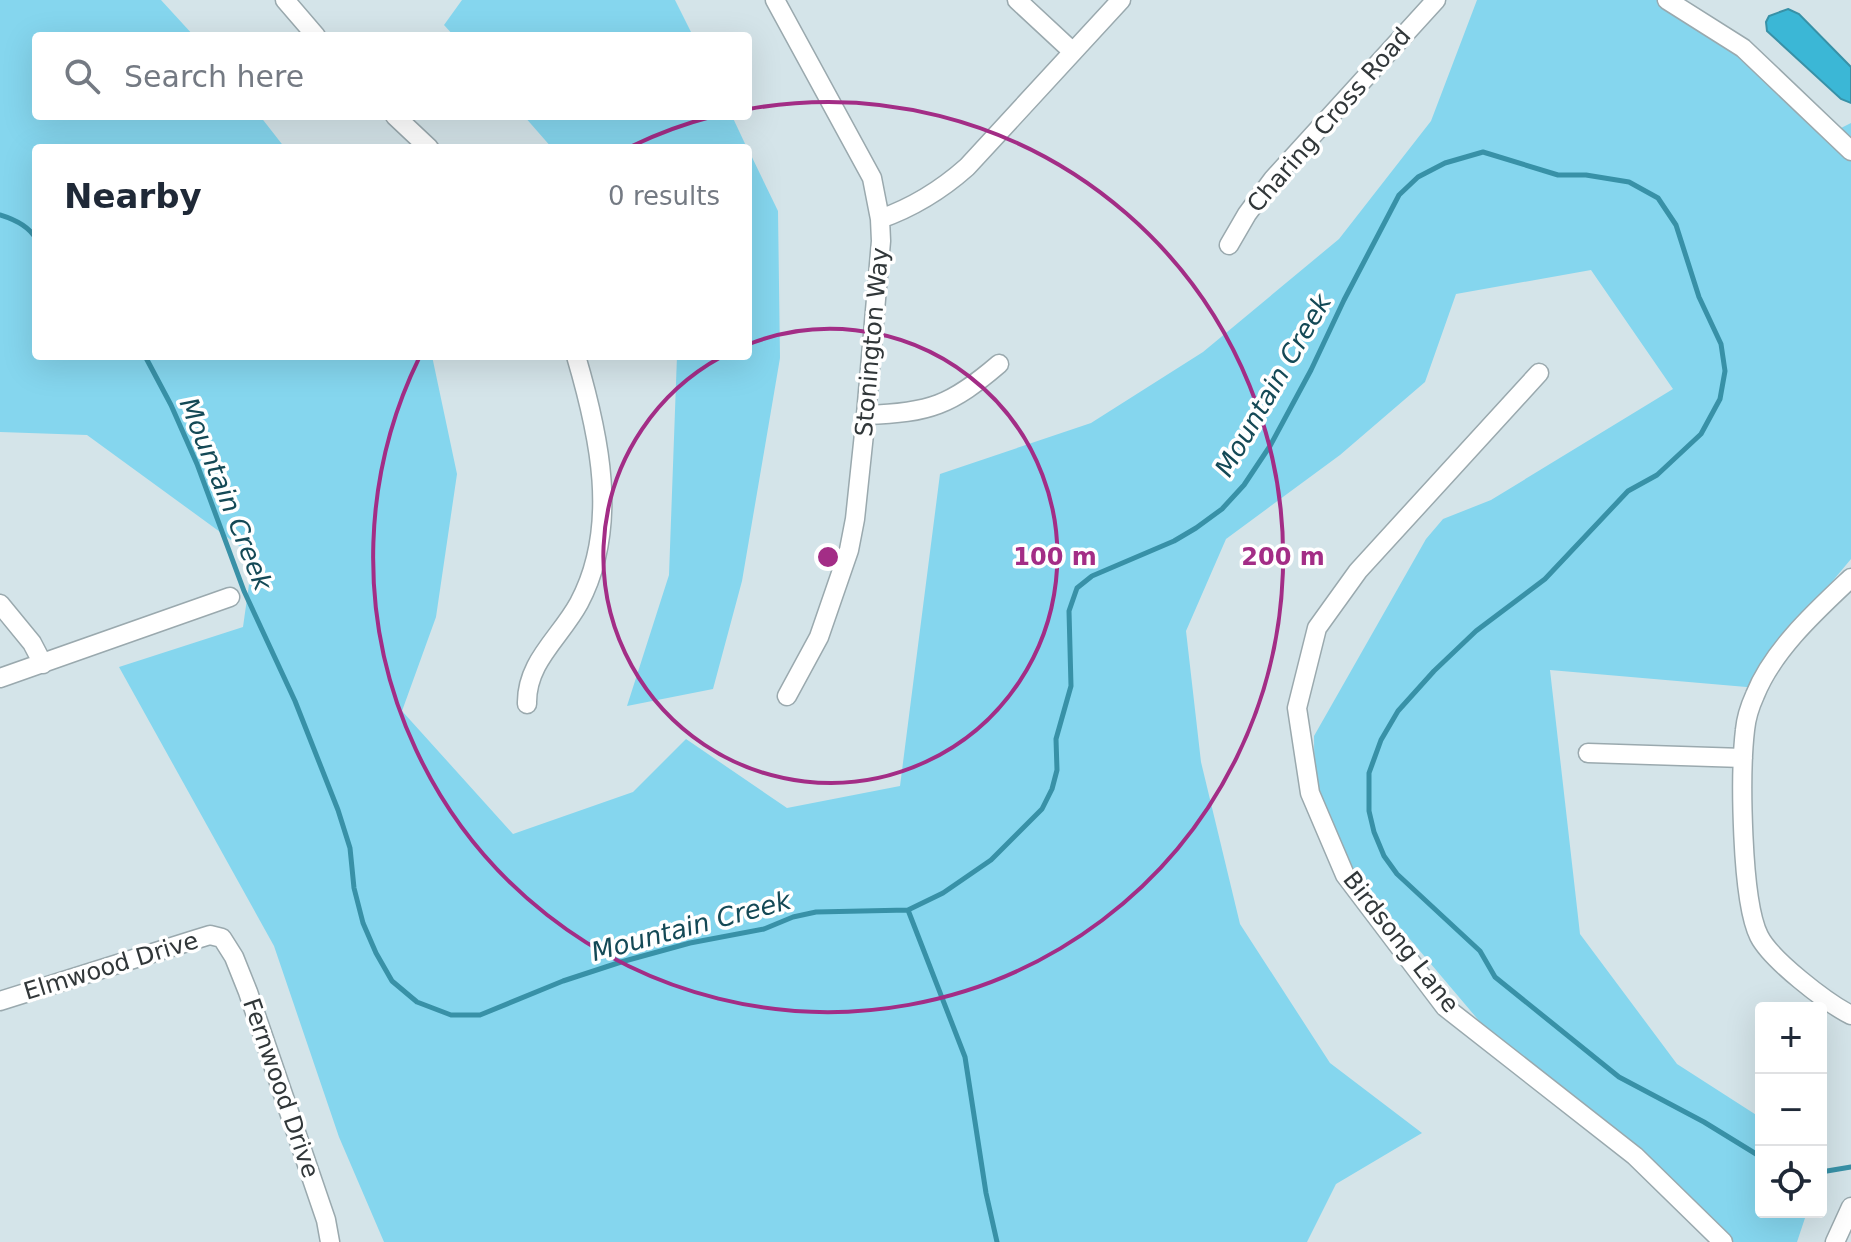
<!DOCTYPE html>
<meta charset="utf-8">
<style>
body{margin:0;font-family:"DejaVu Sans",sans-serif;background:#f2f2f3;color:#1f2937}
.controls{position:absolute;right:24px;bottom:24px;display:grid;overflow:hidden;border-radius:8px;box-shadow:0 8px 32px #0002}
.controls button{width:72px;height:72px;display:grid;place-items:center;padding:0;border:0;border-bottom:2px solid #e0e1e3;background:#fff;color:#1f2937;font:40px sans-serif}
.list{margin:0;padding:0;list-style:none}
h2{display:flex;justify-content:space-between;align-items:center;height:104px;margin:0;padding:0 32px;font-size:34px}
h2 small{font-size:26px;font-weight:400;color:#747a83}
.icon{flex:none;width:44px;height:44px;fill:none;stroke:currentColor;stroke-width:2;stroke-linecap:round;stroke-linejoin:round}
.map{position:relative;flex:none;width:1851px;height:1242px;overflow:hidden}
.search{position:absolute;background:#fff;box-shadow:0 8px 32px #0002;left:32px;top:32px;width:720px;height:88px;display:flex;align-items:center;gap:20px;box-sizing:border-box;padding:0 28px;border-radius:8px;color:#747a83;font-size:30px}
.panel{position:absolute;background:#fff;box-shadow:0 8px 32px #0002;left:32px;top:144px;width:720px;height:216px;border-radius:8px}
.map>svg:first-child{display:block}
.green{fill:#85d6ee}
.water{fill:#3bb7d6;stroke:#3891a7;stroke-width:2}
.lines{fill:none;stroke-linecap:round;stroke-linejoin:round}
.stream{stroke:#3891a7;stroke-width:5}
.minor-casing{stroke:#9aa9ae;stroke-width:21}
.minor{stroke:#fff;stroke-width:18}
.ring{fill:none;stroke:#a32d86;stroke-width:4}
.labels{text-anchor:middle;dominant-baseline:central;stroke-width:7;stroke-linejoin:round;paint-order:stroke}
.street-label{font-size:24px;fill:#313739;stroke:#fff}
.water-label{font-size:26px;font-style:italic;fill:#144956;stroke:#fff}
.centre{fill:#a32d86;stroke:#fff;stroke-width:4}
.ring-label{font-size:24px;text-anchor:middle;font-weight:bold;fill:#a32d86;stroke:#fff;stroke-width:7;stroke-linejoin:round;paint-order:stroke}
</style>
<div class="map">
<svg width="1851" height="1242" viewBox="0 0 1851 1242">
<rect width="100%" height="100%" fill="#d4e4e9"/>
<path class="green" d="M0,0H161L194,36H36V116H260L285,148H36V356H432L457,474L436,617L402,711L513,834L633,792L686,739L787,808L900,786L940,474L1091,423L1203,352L1339,239L1431,121L1477,0H1671L1833,132L1851,123V559L1775,650L1758,688L1550,670L1580,934L1677,1064L1761,1118V1212H1807L1797,1242H1728L1497,1042L1315,827L1314,736L1426,539L1443,519L1491,500L1673,389L1591,270L1456,294L1425,382L1340,455L1226,539L1186,631L1201,762L1240,924L1330,1063L1422,1133L1336,1184L1307,1242H384L339,1137L274,946L119,667L243,627L253,556L87,435L0,432Z
M462,0H675L693,36H454L444,25Z
M524,116H732L747,148H552Z
M748,149L778,211L780,358L742,581L713,689L627,706L669,575L677,356H748Z"/>
<path class="water" d="M1788,9L1799,14L1851,67V103L1841,99L1767,31L1766,22L1769,16Z"/>
<g class="lines">
<path class="stream" d="M0,215C13,219 29,226 36,239
M145,356L171,405L197,464L244,591L295,701L338,810L350,848L354,888L363,923L376,953L392,981L417,1002L451,1015H480L563,981L621,962L690,943L764,929L793,917L816,912L908,910L943,893L991,860L1042,809L1052,789L1057,770L1056,739L1071,686L1069,611L1077,588L1092,576L1174,541L1196,528L1222,509L1244,485L1270,446L1311,370L1344,300L1399,195L1418,177L1445,163L1483,152L1558,175H1586L1629,182L1658,198L1676,225L1699,297L1721,344L1725,371L1720,399L1701,434L1657,475L1628,491L1545,579L1476,631L1434,671L1398,711L1381,740L1369,773V811L1374,832L1384,856L1397,874L1480,951L1495,977L1619,1077L1704,1122L1761,1157
M908,910L965,1057L986,1193L997,1242
M1821,1172L1851,1167"/>
<defs>
<path id="minor" d="M285,0L316,36
M775,0L872,178L880,219L881,241L866,415L855,519L849,550L819,637L787,696
M1017,0L1073,52
M1667,0L1743,48L1851,151
M395,116L429,148
M880,219C914,207 940,191 967,167L1121,0
M1229,245L1247,214L1273,179L1436,0
M1539,373L1358,571L1317,628L1297,708L1310,793L1345,875L1445,1007L1635,1156L1723,1242
M866,415C930,413 951,405 999,364
M1851,578C1816,611 1773,650 1755,695C1750,706 1746,719 1745,730C1740,773 1741,900 1759,936C1771,960 1827,1003 1851,1015
M0,604L32,643L43,664
M0,678L230,597
M527,704C526,662 560,638 579,603C620,526 599,434 576,356
M1588,753L1743,758
M0,1001L197,939L210,935L222,938L234,957L248,992L326,1220L330,1242
M1835,1242L1851,1207"/>
</defs>
<use href="#minor" class="minor-casing"/>
<use href="#minor" class="minor"/>
</g>
<g class="ring">
<path d="M749 344A227 227 0 1 1 721 357"/>
<path d="M632 146A455 455 0 0 1 714 116M749 109A455 455 0 1 1 419 358"/>
</g>
<g class="labels">
<g class="street-label">
<text transform="translate(1329 120) rotate(-49)">Charing Cross Road</text>
<text transform="translate(872 342) rotate(-85)">Stonington Way</text>
<text transform="translate(1401 942) rotate(52)">Birdsong Lane</text>
<text transform="translate(111 966) rotate(-17)">Elmwood Drive</text>
<text transform="translate(281 1088) rotate(71)">Fernwood Drive</text>
</g>
<g class="water-label">
<text transform="translate(1273 385) rotate(-60)">Mountain Creek</text>
<text transform="translate(226 494) rotate(68)">Mountain Creek</text>
<text transform="translate(691 926) rotate(-15)">Mountain Creek</text>
</g>
</g>
<circle cx="828" cy="557" r="12" class="centre"/>
<g class="ring-label">
<text x="1055" y="565">100 m</text>
<text x="1283" y="565">200 m</text>
</g>
</svg>
<div class="controls">
<button>+</button>
<button>−</button>
<button><svg class="icon" aria-label="locate" viewBox="0 0 24 24"><circle cx="12" cy="12" r="6"/><path d="M12 2v4M12 18v4M2 12h4M18 12h4"/></svg></button>
</div>
<div class="search"><svg class="icon" aria-label="search" viewBox="0 0 24 24"><circle cx="10" cy="10" r="6"/><path d="M15 15l6 6"/></svg>Search here</div>
<section class="panel">
<h2>Nearby<small>0 results</small></h2>
<ul class="list">
</ul>
</section>
</div>
